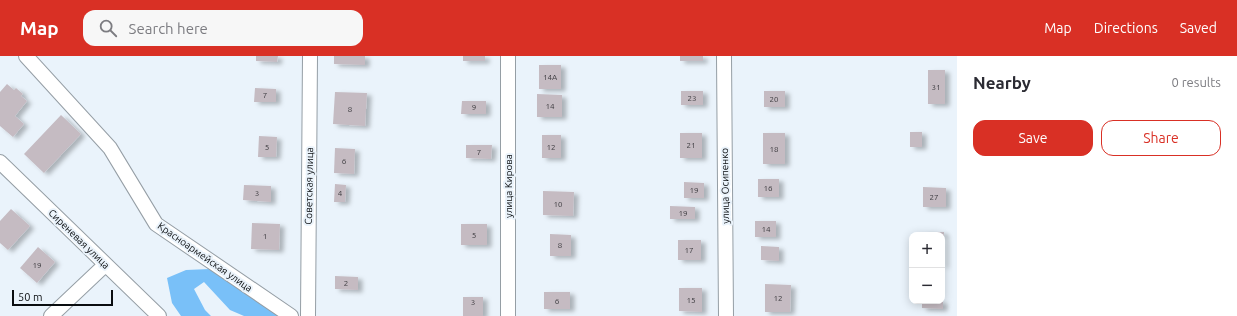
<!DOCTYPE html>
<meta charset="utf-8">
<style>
body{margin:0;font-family:Ubuntu,sans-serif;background:#f7f7f7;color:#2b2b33}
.controls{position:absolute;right:12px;bottom:12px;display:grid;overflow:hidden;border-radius:8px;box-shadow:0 2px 10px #0003}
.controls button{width:36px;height:36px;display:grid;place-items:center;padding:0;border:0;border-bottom:1px solid #e1e1e2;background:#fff;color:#2b2b33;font:20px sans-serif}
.scale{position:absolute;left:12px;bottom:10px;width:101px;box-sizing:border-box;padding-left:4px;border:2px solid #0a0d10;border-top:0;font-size:11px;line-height:14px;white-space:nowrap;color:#0a0d10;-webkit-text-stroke:3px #eaf3fb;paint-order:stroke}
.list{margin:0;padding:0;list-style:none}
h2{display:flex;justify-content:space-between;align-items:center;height:52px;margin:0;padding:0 16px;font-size:17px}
h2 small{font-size:13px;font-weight:400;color:#7c7c81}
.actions{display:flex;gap:8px;padding:12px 16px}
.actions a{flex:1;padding:9px 0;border:1px solid #d93025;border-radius:12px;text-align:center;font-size:14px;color:#d93025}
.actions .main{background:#d93025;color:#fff}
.icon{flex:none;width:22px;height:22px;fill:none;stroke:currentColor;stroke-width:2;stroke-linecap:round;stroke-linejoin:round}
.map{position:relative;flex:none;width:957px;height:260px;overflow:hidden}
header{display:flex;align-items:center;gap:24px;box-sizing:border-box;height:56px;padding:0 20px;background:#d93025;color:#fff}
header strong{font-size:19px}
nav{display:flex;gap:22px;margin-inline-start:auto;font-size:14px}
.search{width:280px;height:36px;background:#f7f7f7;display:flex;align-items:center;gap:10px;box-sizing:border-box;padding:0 14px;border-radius:12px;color:#7c7c81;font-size:15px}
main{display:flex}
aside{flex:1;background:#fff}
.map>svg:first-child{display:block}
.forest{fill:#79c0f8}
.building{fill:#c5bbc2;filter:url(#shadow)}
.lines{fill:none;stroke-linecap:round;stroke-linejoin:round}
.street-casing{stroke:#959ea5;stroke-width:16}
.street{stroke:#fff;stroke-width:14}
.labels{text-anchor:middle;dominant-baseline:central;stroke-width:4;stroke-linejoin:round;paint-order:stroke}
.number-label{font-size:8px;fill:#39383c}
.street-label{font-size:10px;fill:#0a0d10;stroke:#eaf3fb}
</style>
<header>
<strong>Map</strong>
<div class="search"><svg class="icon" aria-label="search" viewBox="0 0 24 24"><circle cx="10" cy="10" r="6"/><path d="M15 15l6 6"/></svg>Search here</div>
<nav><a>Map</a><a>Directions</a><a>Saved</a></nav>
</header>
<main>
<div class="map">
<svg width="957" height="260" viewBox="0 0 957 260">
<defs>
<filter id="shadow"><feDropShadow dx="4.5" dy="2.5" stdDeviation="2" flood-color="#0004"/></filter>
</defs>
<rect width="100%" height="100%" fill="#eaf3fb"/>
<path class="forest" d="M210,213L260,240L288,260H244L230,254L204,226L194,233L205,254L211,260H181L172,247L167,222L186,214Z"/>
<path class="building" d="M256,0H278L277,6L256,5Z
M334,0H365V9L334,8Z
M463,0H485V5H463Z
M680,0H703V5H680Z
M539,9H561V33H539Z
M928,14H945V48H928Z
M7,28L14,34L16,32L23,38L21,40L27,45L15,60L24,68L13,81L0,70V36Z
M255,32L276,33V46H254Z
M681,35H703V49H681Z
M764,35H785V51H764Z
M335,36L367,37L365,70L333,68Z
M537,38L562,39V61H537Z
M462,45H486V58H461Z
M61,59L81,78L44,117L24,98Z
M910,76H922V91H910Z
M680,77H702V102H680Z
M763,77H785V108H763Z
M542,79H561V102H542Z
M259,80L277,81L276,101H258Z
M466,89H492L491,103L466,102Z
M335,92L355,93L354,118L334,117Z
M758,123H779V141H758Z
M684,126L704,127V142H684Z
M335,128L346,129L345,146H334Z
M244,129L271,130V146L243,144Z
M923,131L946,132V151H923Z
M543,135L574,136L573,160L543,159Z
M670,150L695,151V163H670Z
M11,153L30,170L8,194L0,187V165Z
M755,165H776V181H755Z
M252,167L280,168L279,194L251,193Z
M461,168H487V189H461Z
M924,176H944V210H942V179H924Z
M550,178L571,179V200H550Z
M678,184H701V204H678Z
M761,190L779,191V205L761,204Z
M38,191L55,206L37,227L20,212Z
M335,220L358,221V234L335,233Z
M765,228L791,229L790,256H765Z
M679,232H702V256L679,255Z
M544,236H570V253H544Z
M463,241H483V260H463Z
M922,245H943V253L922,252Z"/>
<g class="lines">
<defs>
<path id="street" d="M26,0L110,92L156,168L291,260
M724,0L726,260
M0,106L159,260
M51,260L105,209
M308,260L310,0
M508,260V0"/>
</defs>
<use href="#street" class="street-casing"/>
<use href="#street" class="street"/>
</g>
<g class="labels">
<g class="number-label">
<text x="550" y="21">14А</text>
<text x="936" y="31">31</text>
<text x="265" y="39">7</text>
<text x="692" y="42">23</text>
<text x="774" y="43">20</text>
<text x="550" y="50">14</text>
<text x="474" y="51">9</text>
<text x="350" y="53">8</text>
<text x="691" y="89">21</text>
<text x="267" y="91">5</text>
<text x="551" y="91">12</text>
<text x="774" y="93">18</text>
<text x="479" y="96">7</text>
<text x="344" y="105">6</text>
<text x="768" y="132">16</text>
<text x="694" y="134">19</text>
<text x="257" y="137">3</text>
<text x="340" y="137">4</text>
<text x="934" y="141">27</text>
<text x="558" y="148">10</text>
<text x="683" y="157">19</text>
<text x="766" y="173">14</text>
<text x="474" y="179">5</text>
<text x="265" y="180">1</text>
<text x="560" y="189">8</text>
<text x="689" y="194">17</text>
<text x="37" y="209">19</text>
<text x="346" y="227">2</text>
<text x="778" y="242">12</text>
<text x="691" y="244">15</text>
<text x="557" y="245">6</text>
<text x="473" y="246">3</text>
</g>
<g class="street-label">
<text transform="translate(309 130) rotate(-89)">Советская улица</text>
<text transform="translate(508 130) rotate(-90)">улица Кирова</text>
<text transform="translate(725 130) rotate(-91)">улица Осипенко</text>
<text transform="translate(79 183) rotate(44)">Сиреневая улица</text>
<text transform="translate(205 201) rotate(35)">Красноармейская улица</text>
</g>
</g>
</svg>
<div class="controls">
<button>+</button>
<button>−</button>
</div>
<div class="scale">50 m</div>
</div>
<aside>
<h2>Nearby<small>0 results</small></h2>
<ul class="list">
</ul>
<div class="actions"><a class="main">Save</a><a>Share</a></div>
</aside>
</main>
